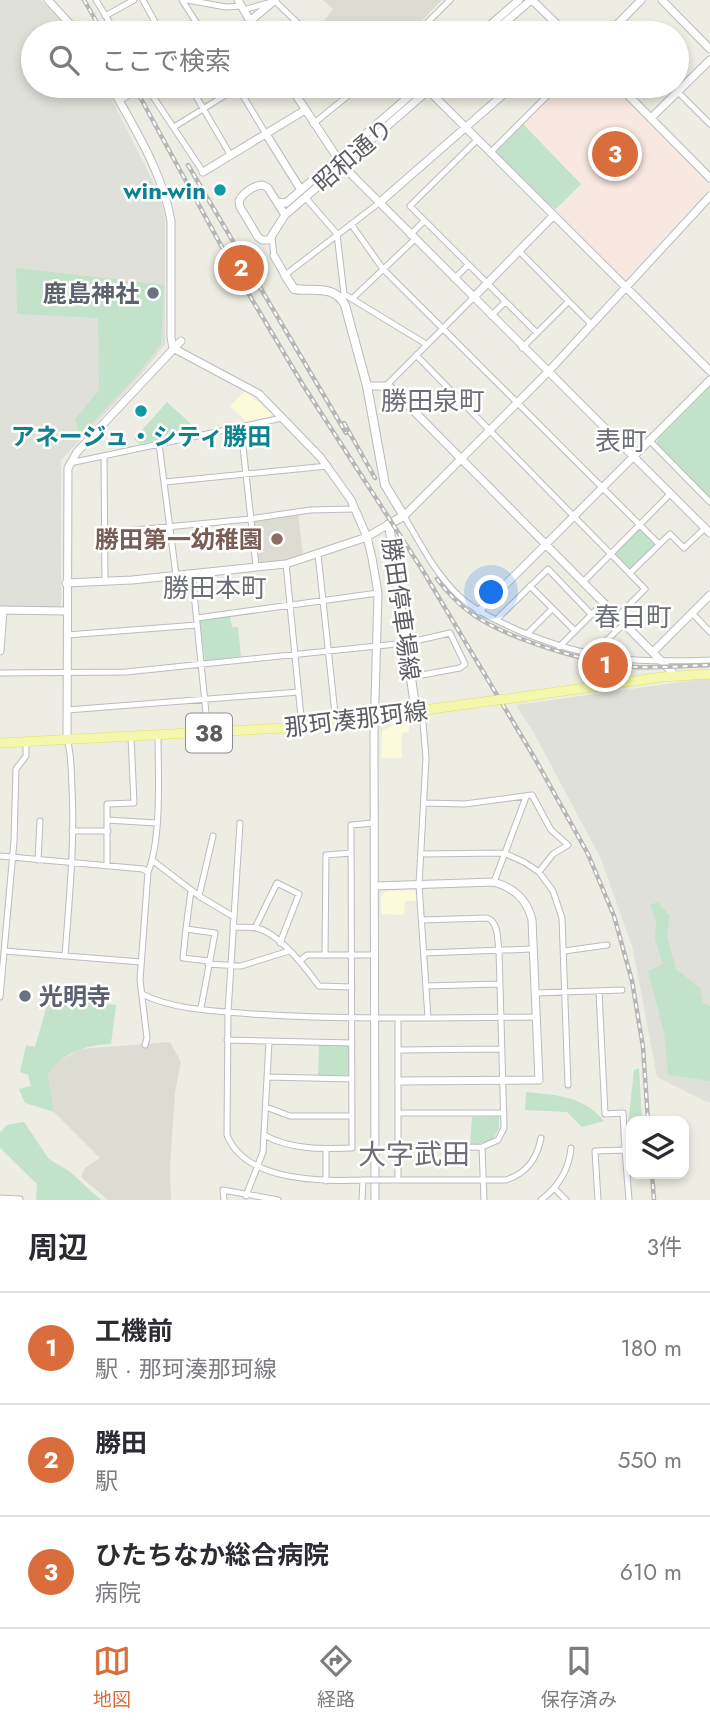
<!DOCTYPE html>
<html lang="ja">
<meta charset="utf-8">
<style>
body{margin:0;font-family:Jost,"Noto Sans JP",sans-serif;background:#f7f7f7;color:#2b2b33}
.controls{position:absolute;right:21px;bottom:21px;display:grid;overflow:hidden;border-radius:14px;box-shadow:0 4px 10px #0003}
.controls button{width:63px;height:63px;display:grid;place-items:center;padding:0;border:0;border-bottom:2px solid #e1e1e2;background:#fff;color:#2b2b33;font:35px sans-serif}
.you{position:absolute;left:492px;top:593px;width:24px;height:24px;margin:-18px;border:5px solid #fff;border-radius:50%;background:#1a73e8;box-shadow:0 0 0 10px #1a73e833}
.badge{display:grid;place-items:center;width:46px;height:46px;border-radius:50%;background:#da6d3c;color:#fff;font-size:23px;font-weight:700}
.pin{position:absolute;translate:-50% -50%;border:4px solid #fff;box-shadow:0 2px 7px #0006}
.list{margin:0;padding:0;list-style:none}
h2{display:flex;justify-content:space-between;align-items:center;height:91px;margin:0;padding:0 28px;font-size:30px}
h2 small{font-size:23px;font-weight:400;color:#7c7c81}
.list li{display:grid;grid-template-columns:46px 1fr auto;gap:21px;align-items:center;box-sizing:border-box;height:112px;padding:0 28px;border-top:2px solid #e1e1e2}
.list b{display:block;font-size:26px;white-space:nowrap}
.list p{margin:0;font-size:23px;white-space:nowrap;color:#7c7c81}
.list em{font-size:23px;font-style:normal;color:#7c7c81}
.icon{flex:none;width:38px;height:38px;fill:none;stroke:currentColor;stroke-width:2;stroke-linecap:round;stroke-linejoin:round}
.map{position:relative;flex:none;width:710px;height:1200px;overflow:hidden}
.search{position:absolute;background:#fff;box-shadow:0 4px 10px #0003;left:21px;right:21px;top:21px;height:77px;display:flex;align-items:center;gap:18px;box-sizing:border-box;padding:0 24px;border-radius:38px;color:#7c7c81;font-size:26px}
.sheet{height:427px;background:#fff}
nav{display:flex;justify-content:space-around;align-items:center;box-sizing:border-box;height:98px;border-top:2px solid #e1e1e2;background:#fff;font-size:19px;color:#7c7c81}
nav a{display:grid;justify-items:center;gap:4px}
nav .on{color:#da6d3c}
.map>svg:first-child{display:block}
.commercial{fill:#fbfbda}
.industrial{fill:#e0e0db}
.education{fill:#dcdcd2}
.medical{fill:#f9e8e0}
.green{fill:#c2e2c9}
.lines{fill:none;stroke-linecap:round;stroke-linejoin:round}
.minor-casing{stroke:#bbbbc1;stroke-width:7}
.tertiary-casing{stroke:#bbbbc1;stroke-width:9}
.secondary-casing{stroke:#b9bac0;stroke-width:10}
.primary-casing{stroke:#e5df64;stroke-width:10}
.minor{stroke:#fff;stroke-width:5}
.tertiary{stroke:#fff;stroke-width:7}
.secondary{stroke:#fff;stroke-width:8}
.primary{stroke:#f3f8ad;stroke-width:9}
.rail-casing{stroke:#b6b6b7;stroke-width:4.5}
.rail{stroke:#fff;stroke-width:2;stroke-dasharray:5;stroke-linecap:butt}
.minor-bridge-casing{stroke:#bbbbc1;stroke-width:7;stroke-linecap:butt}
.primary-bridge-casing{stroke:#e5df64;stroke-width:10;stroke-linecap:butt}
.minor-bridge{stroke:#fff;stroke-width:5}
.primary-bridge{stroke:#f3f8ad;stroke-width:9}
.culture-dot{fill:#0f9aa8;stroke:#fff;stroke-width:2.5}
.worship-dot{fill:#6b7280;stroke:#fff;stroke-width:2.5}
.education-dot{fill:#8d6e63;stroke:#fff;stroke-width:2.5}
.labels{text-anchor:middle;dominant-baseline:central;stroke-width:5;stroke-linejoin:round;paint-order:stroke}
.shield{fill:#fff;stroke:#8c8e92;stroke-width:2}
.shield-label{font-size:23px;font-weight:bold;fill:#5b5d63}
.street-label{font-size:24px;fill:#5b5d63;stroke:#fff}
.culture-label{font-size:24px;font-weight:bold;fill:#0d838f;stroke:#fff;text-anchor:end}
.worship-label{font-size:24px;font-weight:bold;fill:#5b616d;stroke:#fff;text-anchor:end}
.education-label{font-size:24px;font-weight:bold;fill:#785e54;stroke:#fff;text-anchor:end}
.neighbourhood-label{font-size:26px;fill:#6c6f75;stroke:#fff}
.quarter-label{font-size:28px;fill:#6c6f75;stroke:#fff}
</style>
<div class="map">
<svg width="710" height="1200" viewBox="0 0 710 1200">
<rect width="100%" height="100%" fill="#edede3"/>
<path class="commercial" d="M245,391L272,414L270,417L247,422L230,406Z
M408,722L409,732L402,733V758H381L382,731L393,725Z
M415,890L418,901H405L404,915L381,914V896L386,891Z"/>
<path class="industrial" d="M0,0H41L71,33H33V86H105L161,198L165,220V344L137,380L61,460V605L54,608L0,606Z
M710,678V1102H707L657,1077L633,949L601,859L534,733L516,705Z"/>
<path class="education" d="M323,0H442L410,33H315L333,9Z
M298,513L303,555L286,561L257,563L254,521Z
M170,1042L181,1062L175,1092L170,1167L171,1200H108L81,1177L85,1168L100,1158L54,1112L48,1074L55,1064L80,1049Z"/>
<path class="medical" d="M561,86H612L708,184V190L627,276H621L558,212L584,187L522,123Z"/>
<path class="green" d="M522,123L581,184L556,209L545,203L495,153L494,150Z
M16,268L164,285L161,344L133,380L80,436L75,419L99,390L98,318L17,314Z
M710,385V498L657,445V438Z
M167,402L200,432L140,444L134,439Z
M639,524L659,544L630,573L610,553Z
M230,615L232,627H238L241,658L205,661L199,622L202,618Z
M658,902L670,916L667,936L676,969L700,988L703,1003L710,1006V1081L668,1075L664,1032L648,971L663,964L655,940L656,921L650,905Z
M50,995L71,1000L116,1005L111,1044C84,1045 65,1052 48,1074L54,1112L25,1103L19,1089L31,1086L28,1075L20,1072L26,1045L35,1047Z
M319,1044L349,1045L350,1075L318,1076Z
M639,1068L642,1121H631V1174H645V1178L630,1177L626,1143L634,1070Z
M526,1092C557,1095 583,1096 604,1121L582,1127L567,1112L525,1110Z
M499,1116V1128L492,1141L470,1146L472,1117Z
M24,1122L49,1159L69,1171L101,1200H36L37,1184L0,1148V1132L7,1125Z"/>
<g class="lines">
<defs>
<path id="minor" d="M96,0L116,33
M143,0L161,33
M182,0L203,33
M187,0L226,7L241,6
M243,10L275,1L308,33
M105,16L134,0
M230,33L250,21
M417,33L450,0
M146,86L203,172
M190,86L231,156
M237,86L266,134
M678,92L710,124
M119,101L145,86
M313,124L360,86
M174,127L240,86
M477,140L410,206L537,333
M490,153L557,86
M305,197L337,234L344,294L340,297
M351,224L383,269L659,544
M410,235L424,221
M272,238L274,256
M519,251L591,324
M285,275L379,203
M454,279L468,265
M344,294L426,344
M353,298L415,239
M491,316L505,302
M522,348L568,302
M416,355L645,589L618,616
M386,386L473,298
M241,428L256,566
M650,441L710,502
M159,444L176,575
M104,456L105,582
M70,463L282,418
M165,482L328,466
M404,516C420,543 435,573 458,595C476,612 500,622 522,632C593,661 635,663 710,660
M104,533L250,519L310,510L355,509
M318,554L336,723
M286,564L302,727
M192,573L208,733
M630,573L670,534L684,548L705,528
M583,582L670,494
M530,586L575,631
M692,613L710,632
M197,618L378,593
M496,620L548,569L591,614
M527,634L552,609
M67,635L197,625
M559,647L604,602
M591,655L625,623
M0,673L126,672L406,643L450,633L465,664L460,668L411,677
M67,710L299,692
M422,712L426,758L419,885L428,1018
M424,803L465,804L532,795L551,830L568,845L553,854L539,872
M107,820L156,823
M240,823L228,1012L227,1135C246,1184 327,1181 370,1180
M72,831H108
M421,854L504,853L524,862L539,872L553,891L562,918L568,1085
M0,856L143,869L148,872L140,980L147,1038L145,1045
M38,860L40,821
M152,860L199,896L234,917L233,927C241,927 249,927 257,928C280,934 306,968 319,986L352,987
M107,866V804L134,803L131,737
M148,872C162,838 158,773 158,736
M494,882L526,797
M199,896L213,836
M255,928L277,883L299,894L280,943
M186,929L191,890
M4,951L141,962
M564,951L607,945
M424,953L533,949
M325,954L326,855L351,853
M65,956C69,900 75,844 72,788C71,772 72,755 67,739
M301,960L307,955H374
M208,964L241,966L289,951
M426,986L500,984
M599,992L605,1114L623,1113L625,1150
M535,993L622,990
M142,994C173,1010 217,1011 252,1014C346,1020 441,1018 536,1017
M0,997L14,841L16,769L26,756V742
M201,1008L215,933L186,929L183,958L209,961
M398,1018V1180
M227,1040L352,1043
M399,1050L501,1049
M268,1077L352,1079
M266,1107L290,1116H352
M399,1113H504
M264,1135C291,1150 322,1149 352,1148L351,825L374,823
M482,1147L484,1200
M399,1148L482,1147L498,1140L504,1128L499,950C497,939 499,922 487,918L422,920
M382,1180H506C527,1173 537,1159 541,1138
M326,1181V1149
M555,1189L566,1200
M246,1196L263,1152L269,1041
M0,1198L20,1199
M224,1200L223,1190L278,1200
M362,1200L363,1180
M541,1200C558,1187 569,1170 571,1148
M598,1200L595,1151L625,1150L629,1200"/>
<path id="tertiary" d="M48,0L78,33
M238,0L257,33
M532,0L566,33
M662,0L710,49
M250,21L275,0
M481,33L519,0
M493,33L531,0
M609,33L641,0
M111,86C134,128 163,173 171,221V337L173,348L259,394L321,458L351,500L367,537L372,558L378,593L374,735L375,1200
M290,86L342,165L710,533
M619,86L710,178
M428,90L710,371
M651,118L710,60
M266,134L301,190
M203,172L305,110
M277,202L286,203L421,86
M379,203L513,86
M285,215L268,188L263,185C254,185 243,193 239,201L240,207L258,237L262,240H269L285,215L433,86
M274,256L285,275
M473,298L553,216
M367,386H386L391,388L676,676
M404,516L548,372L710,196
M66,583L132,580L286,564L367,537L389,524
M0,610L66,611
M479,611L710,380
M0,651L3,610
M654,651L710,595
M67,739L68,468L77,452L181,341
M375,886L494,882C514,888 527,899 532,920L539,1080L399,1081"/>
<path id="secondary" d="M285,275L294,289C314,292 334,284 345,305L367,386L385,485L404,516L389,524L416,713"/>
<path id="primary" d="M507,699L662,677L710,674
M0,743L302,727L497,700"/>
</defs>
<use href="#minor" class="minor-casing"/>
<use href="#tertiary" class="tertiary-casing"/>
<use href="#secondary" class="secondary-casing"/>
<use href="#primary" class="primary-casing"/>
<use href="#minor" class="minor"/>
<use href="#tertiary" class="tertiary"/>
<use href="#secondary" class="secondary"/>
<use href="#primary" class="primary"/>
<defs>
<path id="rail" d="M84,0L103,33
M134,86L235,271L303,385L423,571L534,757L588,854L614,916L632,981L643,1047L648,1121
M188,165L346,433
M344,423L375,478
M437,579C447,592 458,604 471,613C506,639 591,664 634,667C659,668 685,666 710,665
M652,1174L654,1200"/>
</defs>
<use href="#rail" class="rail-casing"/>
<use href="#rail" class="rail"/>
<defs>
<path id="minor-bridge" d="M370,1180H382"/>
<path id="primary-bridge" d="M497,700L507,699"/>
</defs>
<use href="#minor-bridge" class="minor-bridge-casing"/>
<use href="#primary-bridge" class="primary-bridge-casing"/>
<use href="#minor-bridge" class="minor-bridge"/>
<use href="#primary-bridge" class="primary-bridge"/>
</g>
<g class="culture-dot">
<circle cx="220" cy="190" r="7"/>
<circle cx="141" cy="411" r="7"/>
</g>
<g class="worship-dot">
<circle cx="153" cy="293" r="7"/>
<circle cx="25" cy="996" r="7"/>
</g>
<circle class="education-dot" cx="277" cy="539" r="7"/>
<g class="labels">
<rect class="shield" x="186" y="713.5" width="46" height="39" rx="5"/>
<g class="shield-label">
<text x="209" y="733">38</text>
</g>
<g class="street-label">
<text transform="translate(353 155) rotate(-41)">昭和通り</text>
<text transform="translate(401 609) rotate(82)">勝田停車場線</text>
<text transform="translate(356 719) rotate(-7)">那珂湊那珂線</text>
</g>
<g class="culture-label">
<text x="206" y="190">win-win</text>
<text x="141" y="436" text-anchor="middle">アネージュ・シティ勝田</text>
</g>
<g class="worship-label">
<text x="139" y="293">鹿島神社</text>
<text x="39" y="996" text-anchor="start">光明寺</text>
</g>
<g class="education-label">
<text x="263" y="539">勝田第一幼稚園</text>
</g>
<g class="neighbourhood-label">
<text x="433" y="401">勝田泉町</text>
<text x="621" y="441">表町</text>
<text x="215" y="588">勝田本町</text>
<text x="633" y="617">春日町</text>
</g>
<g class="quarter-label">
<text x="414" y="1154">大字武田</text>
</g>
</g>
</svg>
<div class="controls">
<button><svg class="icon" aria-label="layers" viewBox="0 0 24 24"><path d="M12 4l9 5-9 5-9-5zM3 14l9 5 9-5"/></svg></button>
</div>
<div class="you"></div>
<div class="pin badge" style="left:605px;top:665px">1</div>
<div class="pin badge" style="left:241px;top:268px">2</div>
<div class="pin badge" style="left:615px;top:154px">3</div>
<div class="search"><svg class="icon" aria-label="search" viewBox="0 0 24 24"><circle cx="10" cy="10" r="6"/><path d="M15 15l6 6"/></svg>ここで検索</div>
</div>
<section class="sheet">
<h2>周辺<small>3件</small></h2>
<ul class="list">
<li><span class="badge">1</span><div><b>工機前</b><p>駅 · 那珂湊那珂線</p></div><em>180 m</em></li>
<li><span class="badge">2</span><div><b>勝田</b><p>駅</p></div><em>550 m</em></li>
<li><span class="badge">3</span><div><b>ひたちなか総合病院</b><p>病院</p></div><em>610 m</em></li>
</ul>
</section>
<nav>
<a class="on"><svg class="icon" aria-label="map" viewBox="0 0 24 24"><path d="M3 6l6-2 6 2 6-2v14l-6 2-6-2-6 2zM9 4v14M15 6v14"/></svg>地図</a>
<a><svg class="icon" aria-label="directions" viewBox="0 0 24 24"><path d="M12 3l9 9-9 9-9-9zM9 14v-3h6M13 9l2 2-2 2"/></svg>経路</a>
<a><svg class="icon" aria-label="saved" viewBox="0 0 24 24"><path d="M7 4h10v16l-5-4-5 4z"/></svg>保存済み</a>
</nav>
